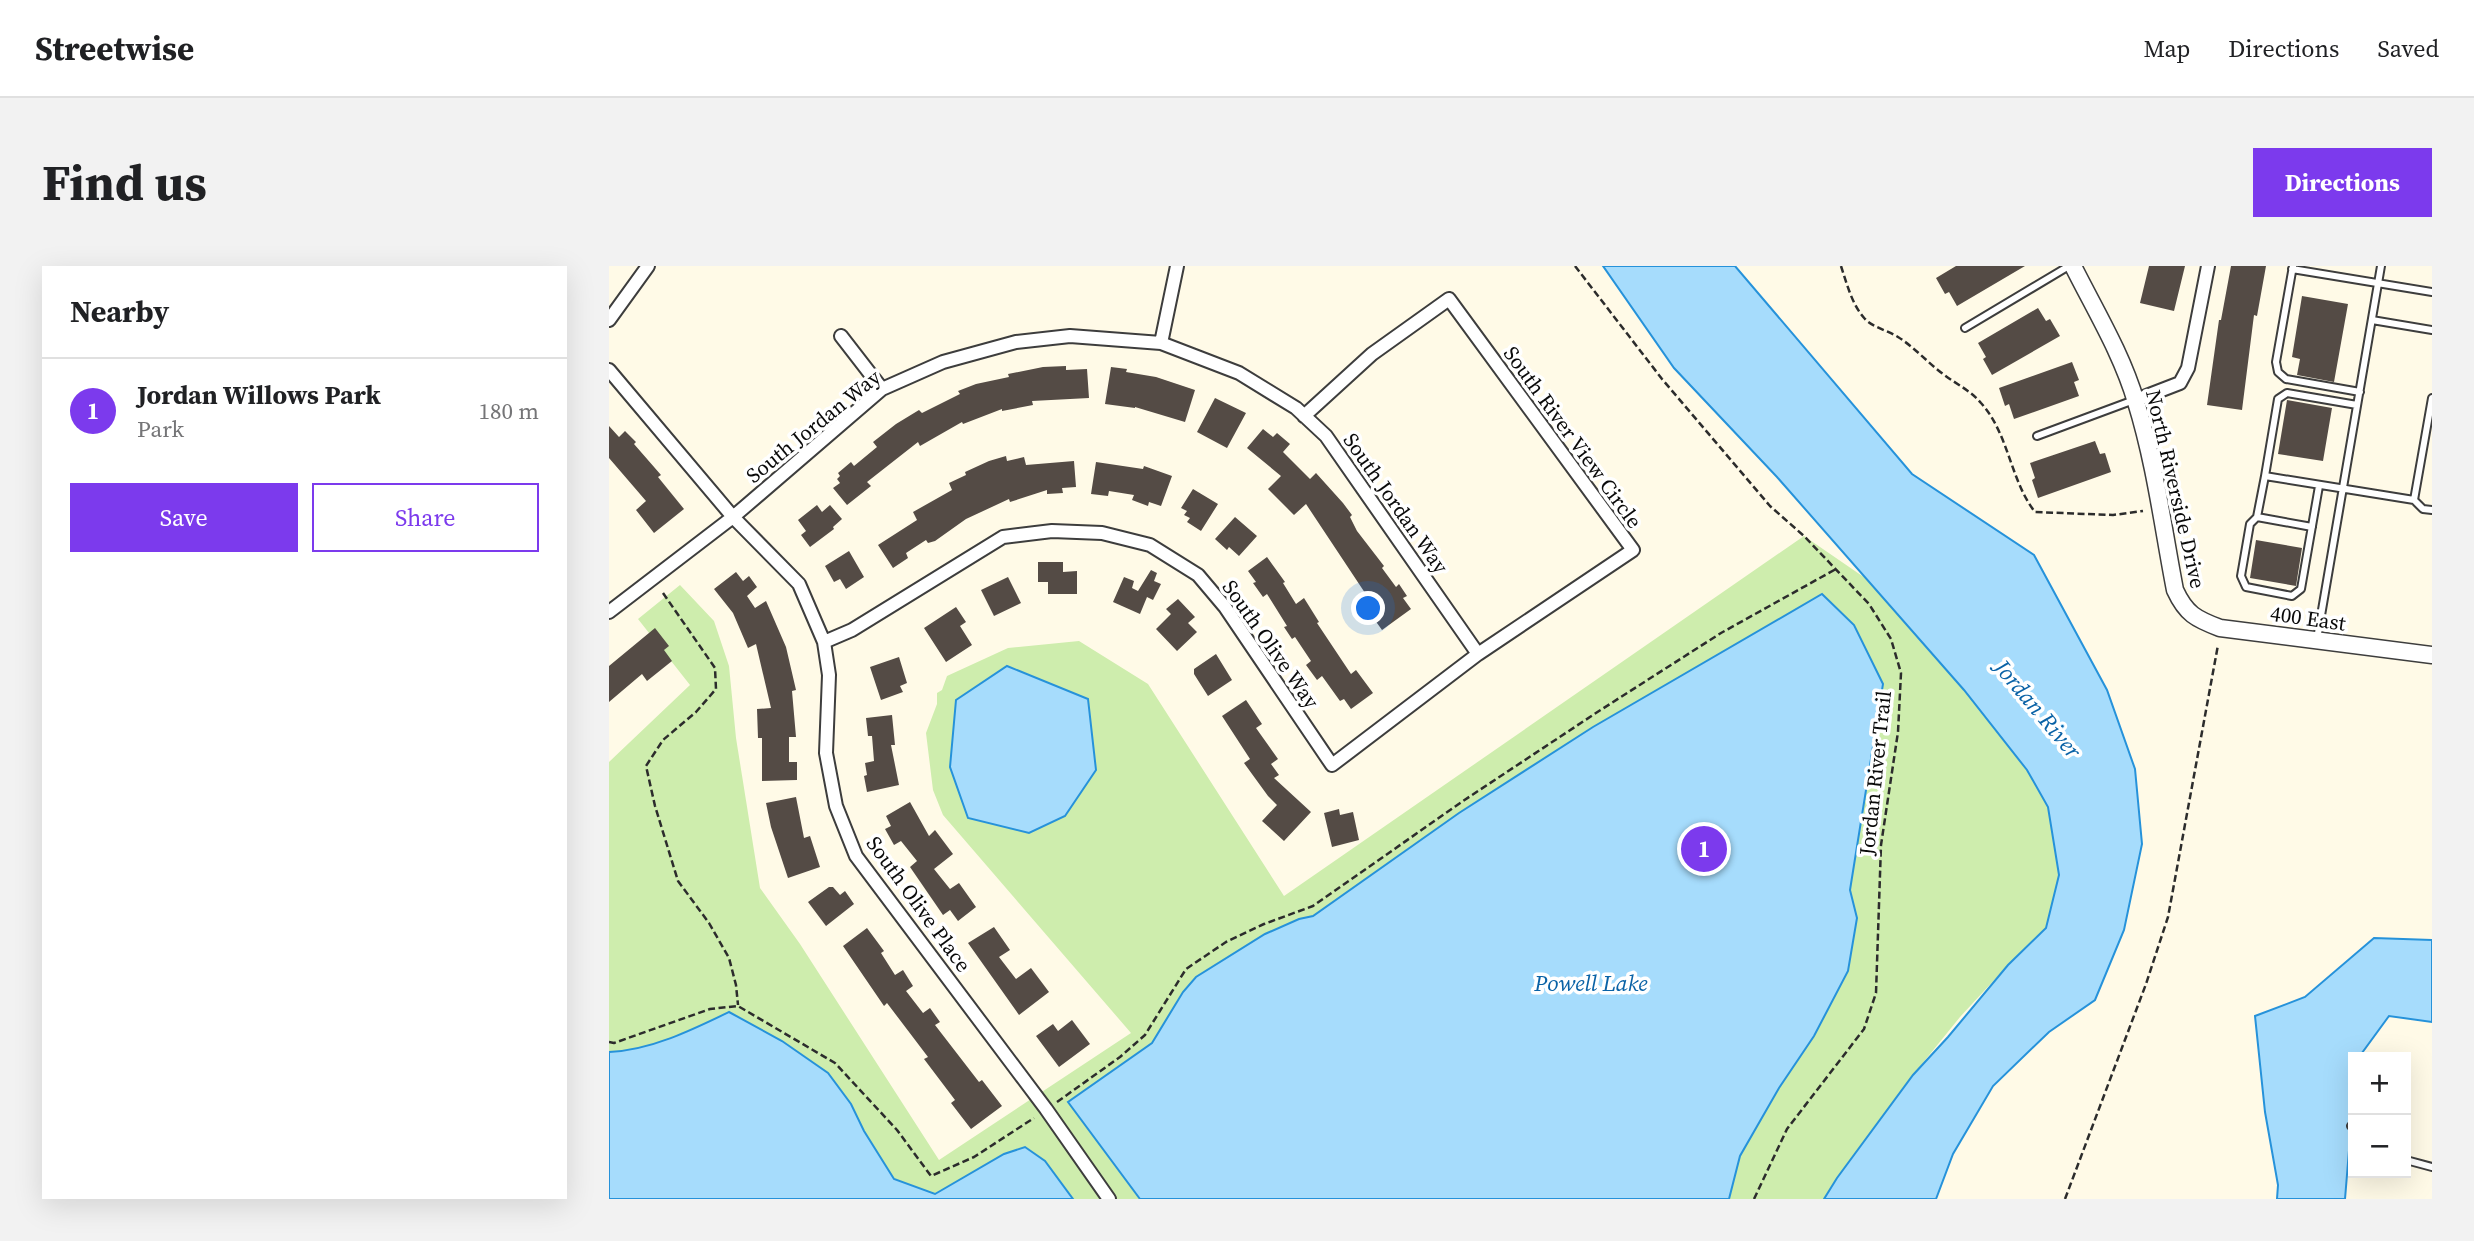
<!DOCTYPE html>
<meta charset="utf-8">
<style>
body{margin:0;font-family:"Source Serif 4",serif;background:#f2f2f2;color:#202124}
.controls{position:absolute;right:21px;bottom:21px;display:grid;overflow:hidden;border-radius:0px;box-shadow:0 7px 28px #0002}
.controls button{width:63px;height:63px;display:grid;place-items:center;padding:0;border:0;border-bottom:2px solid #e0e0e0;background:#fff;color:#202124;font:35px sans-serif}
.you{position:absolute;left:760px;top:343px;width:24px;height:24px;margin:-18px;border:5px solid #fff;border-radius:50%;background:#1a73e8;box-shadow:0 0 0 10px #1a73e833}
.badge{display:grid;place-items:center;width:46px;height:46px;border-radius:50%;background:#7c3aed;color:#fff;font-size:23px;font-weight:700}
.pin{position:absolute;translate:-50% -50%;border:4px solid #fff;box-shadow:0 2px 7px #0006}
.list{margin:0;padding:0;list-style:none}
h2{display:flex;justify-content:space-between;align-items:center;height:91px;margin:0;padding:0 28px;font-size:30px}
h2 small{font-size:23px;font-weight:400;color:#757577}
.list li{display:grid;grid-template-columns:46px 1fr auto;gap:21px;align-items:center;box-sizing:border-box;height:105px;padding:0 28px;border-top:2px solid #e0e0e0}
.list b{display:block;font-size:26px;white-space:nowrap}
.list p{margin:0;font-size:23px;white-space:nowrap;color:#757577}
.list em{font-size:23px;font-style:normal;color:#757577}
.actions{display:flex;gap:14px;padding:21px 28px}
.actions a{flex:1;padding:16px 0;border:2px solid #7c3aed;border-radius:0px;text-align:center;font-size:24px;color:#7c3aed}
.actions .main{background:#7c3aed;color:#fff}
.map{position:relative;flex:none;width:1823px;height:933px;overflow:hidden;border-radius:0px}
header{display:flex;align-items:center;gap:42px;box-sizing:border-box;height:98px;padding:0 35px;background:#fff;border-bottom:2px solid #e0e0e0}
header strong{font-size:33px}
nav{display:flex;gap:38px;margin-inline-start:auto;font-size:24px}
.intro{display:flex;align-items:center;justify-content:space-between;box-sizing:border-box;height:168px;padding:0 42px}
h1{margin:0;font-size:49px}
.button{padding:18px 32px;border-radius:0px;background:#7c3aed;color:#fff;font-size:24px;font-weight:700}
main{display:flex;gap:42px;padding:0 42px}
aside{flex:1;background:#fff;border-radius:0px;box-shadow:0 7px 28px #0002}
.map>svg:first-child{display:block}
.green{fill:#ceedad}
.water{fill:#a6dcfc;stroke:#2692da;stroke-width:2}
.building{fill:#544b45}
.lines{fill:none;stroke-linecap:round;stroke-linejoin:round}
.service-casing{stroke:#3d3d3d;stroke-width:10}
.minor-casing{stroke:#3d3d3d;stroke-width:16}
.tertiary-casing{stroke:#3d3d3d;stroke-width:19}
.path{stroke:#2c2c2c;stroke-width:2.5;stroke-dasharray:7 3.5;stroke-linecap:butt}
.service{stroke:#fff;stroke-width:6}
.minor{stroke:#fff;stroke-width:12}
.tertiary{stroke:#fff;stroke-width:16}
.labels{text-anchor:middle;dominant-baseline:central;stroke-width:7;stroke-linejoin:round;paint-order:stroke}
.street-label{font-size:21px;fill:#0a0a0a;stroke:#fff}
.water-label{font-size:23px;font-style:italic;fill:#0962a6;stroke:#fff}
</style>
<header>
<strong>Streetwise</strong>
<nav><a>Map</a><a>Directions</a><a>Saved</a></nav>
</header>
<div class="intro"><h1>Find us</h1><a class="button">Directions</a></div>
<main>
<aside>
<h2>Nearby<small></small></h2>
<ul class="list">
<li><span class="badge">1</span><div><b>Jordan Willows Park</b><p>Park</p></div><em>180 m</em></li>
</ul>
<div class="actions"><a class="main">Save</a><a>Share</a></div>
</aside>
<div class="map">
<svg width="1823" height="933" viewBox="0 0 1823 933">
<rect width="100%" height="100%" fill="#fffae7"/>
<path class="green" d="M1195,270L1262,316L1355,424L1418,504L1439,540L1450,609L1437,662L1399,699L1351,751L1304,809L1228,912L1215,933H0V496L81,419L29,353L71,319L105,355L120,400L127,472L151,622L191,678L330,894L522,767L334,549L324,524L317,467L328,438V427L333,424L338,410L399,382L470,375L539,418L675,630Z"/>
<path class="water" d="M994,0H1126L1303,208L1425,289L1498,424L1526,503L1533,578L1515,664L1486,734L1440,766L1384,820L1344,888L1327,933H1215L1228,912L1304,809L1339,771L1399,699L1437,662L1450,609L1439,541L1418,504L1355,424L1168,211L1065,102Z
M1213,328L1245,359L1274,418L1241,624L1248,652L1239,705L1205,770L1170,822L1131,890L1120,933H531L459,836L543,777L574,726L587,711L656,668L690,653L704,650L850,547L984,461Z
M398,400L479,433L487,504L456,550L420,567L359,552L341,501L347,434Z
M1765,672L1823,674V756L1780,750L1750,791H1744L1742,803V860L1736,933H1668L1669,919L1656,846L1646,750L1696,731Z
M120,746L173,775L219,807L242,838L255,865L285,913L326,928L395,888L416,881L436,895L464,933H0V786C42,784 83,764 120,746Z"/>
<path class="building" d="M1347,0H1416L1348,40L1340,26L1336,28L1327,12Z
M1540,0H1576L1565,45L1531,37Z
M1622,0H1657L1648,50L1645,49L1633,144L1598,139L1610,54H1612Z
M1693,30L1739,38L1725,116L1688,109L1691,93L1683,91Z
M1429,42L1437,55L1441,53L1451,70L1383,109L1374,93L1377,91L1369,77Z
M1463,96L1470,114L1465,116L1470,130L1405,153L1400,138L1396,140L1390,122Z
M457,100V104L478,103L480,132L423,135L424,139L393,145V143L354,158L353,156L311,180L309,176L258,216L262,220L238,239L224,222L231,217L228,213L231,210L229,207L242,196L245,200L268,181L264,176L287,158L310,144L313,147L351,128L349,125L367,118L400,111L399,108L434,101Z
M502,101L518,103L517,106L547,111L586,124L576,156L526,141V142L496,138Z
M606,132L637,147L618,182L588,166Z
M1678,134L1723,142L1714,195L1669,188Z
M0,160L10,171L16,165L27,176L25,178L52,209L49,211L75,243L45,267L27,244L37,235L0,192Z
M654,163L664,171L668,167L681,178L674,186L701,213L707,207L734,237L743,249L741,251L748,265L775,300L773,302L787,321L790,318L798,330L794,332L802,343L773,364L758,343L764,339L697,238L685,249L659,223L672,210L638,182Z
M1486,175L1491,188L1496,187L1502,206L1429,232L1423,214L1426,212L1421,197Z
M397,190L398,195L415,191L417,199L465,195L467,221L453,222L454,227L438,228V224L401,236L400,233L357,253L326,275L319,277L317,274L297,287L299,292L284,302L269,279L308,254L304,246L343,224L340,217L357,209L356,206L380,195Z
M487,196L534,203L535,200L563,210L552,240L540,236L539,240L523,234L525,229L500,225L499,230L482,228Z
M584,223L609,238L592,265L578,256L581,252L575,249L578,245L572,242Z
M208,239L213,246L221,239L233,253L224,261L225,263L201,281L192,269L197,265L189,254Z
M626,251L648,270L630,290L620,281L618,284L606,273Z
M1647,274L1693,282L1687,320L1641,312Z
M240,285L255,311L237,323L231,313L225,316L216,300Z
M658,291L676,316L674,317L687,338L695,332L710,356L708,357L742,408L747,404L764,427L742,443L735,433L731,435L713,410L708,414L697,399L702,395L686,371L683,373L675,361L678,360L658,328L654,331L644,317L647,316L639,305Z
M429,296H454V306L468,305V328H439V316H429Z
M542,304L548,307L545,315L552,318L544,334L538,331L531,348L504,336L515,311L525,315L523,322L529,325Z
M127,306L134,315L140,310L148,321L138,330L146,342L157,335L177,381L187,424L183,425L187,471H180V496H188V514L153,515V472H149L148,443L162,442L147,378L139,382L124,347L105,323Z
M399,311L412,337L385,350L372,324Z
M569,333L586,351L579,357L588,366L568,385L547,363L562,348L557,343Z
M347,341L357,356L351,360L363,379L337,396L315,362Z
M46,362L60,380L55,384L63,395L38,415L33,408L0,436V400Z
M607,388L623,414L599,430L585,408V403Z
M290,391L298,417L291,420L294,426L272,434L261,401Z
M637,434L653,458L647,462L669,493L662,498L670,509L665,512L702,546L675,575L653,555L668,539L659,530L635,497L641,493L613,450Z
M283,449L286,479H282L290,519L258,526L255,510L258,509L256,497L265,495L263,470H259L257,452Z
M187,531L195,572L201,570L211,601L179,612L162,561L157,537Z
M301,536L320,570L326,564L344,588L325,603L341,623L350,617L367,641L349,655L341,644L334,649L301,601L308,595L292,575L285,579L276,563L282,560L277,550Z
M730,543L731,549L744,546L750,574L723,581L715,547Z
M220,621H224L231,629L236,625L245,638L217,660L199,636Z
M385,661L401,684L390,691L407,713L422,702L440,726L410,749L359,677Z
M258,662L275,685L272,687L286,709L294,704L304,720L297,725L314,747L321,742L331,756L326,759L370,816L373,814L393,840L362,863L342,837L346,834L315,793L319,791L278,737L275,740L234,680Z
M463,754L481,778L450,801L427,770L444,758L449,765Z"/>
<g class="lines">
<defs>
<path id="service" d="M1684,0L1667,96L1669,106L1677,113L1751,126
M1683,3L1823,26
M1763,54L1823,64
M1356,62L1460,0
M1428,170L1525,134
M1656,210L1669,133L1678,127L1748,139
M1710,220L1692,323L1683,330L1637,321L1632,310L1641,258L1648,251L1656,210L1805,234L1823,132
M1805,234L1814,243L1823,244
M1648,251L1703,261
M1708,373L1772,0
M1742,860L1744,859
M1797,894L1823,901"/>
<path id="minor" d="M0,54L39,0
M232,70L273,123
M552,77L568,0
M0,104L124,251L190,318L215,376L220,409L217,487L227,540L247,590L437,843L500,933
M1527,134L1571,117L1579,102L1599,0
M0,346L124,251L273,123L334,96L407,76L461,70L552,77L630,107L687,142L717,170L869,388
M215,376L243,364L394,271L443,265L493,267L541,279L589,309L616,341L723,499L869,388L1024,284L840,33L763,88L695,150"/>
<path id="tertiary" d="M1464,0C1486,44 1513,88 1527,136C1546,197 1554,262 1566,324C1577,348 1587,353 1611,362L1823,389"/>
</defs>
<use href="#service" class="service-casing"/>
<use href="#minor" class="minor-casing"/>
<use href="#tertiary" class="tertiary-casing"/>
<path class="path" d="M966,0L1053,113L1161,240L1195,270L1260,338L1282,373L1292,407L1289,466L1272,579L1267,727L1255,763L1178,863L1145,933
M1232,0C1238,18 1243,39 1256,53C1265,62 1278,64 1289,71C1305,81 1318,96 1334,108C1347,118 1361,124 1372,137C1400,168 1401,214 1426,246L1504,249L1534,245
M54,327L106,402L107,423L87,446L54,474L37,500L46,540L69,615L100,657L120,692L127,719L129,739
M0,776L5,777L101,743L129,740L226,797L288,864L322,910L365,891L425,852
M448,836L511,791L536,769L577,703L617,676L655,658L704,640L854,535L990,445L1112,367L1227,303
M1456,933L1537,718L1559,651L1609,379"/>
<use href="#service" class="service"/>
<use href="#minor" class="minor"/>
<use href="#tertiary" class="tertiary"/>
</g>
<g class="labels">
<g class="street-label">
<text transform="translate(204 160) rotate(-39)">South Jordan Way</text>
<text transform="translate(964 171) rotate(54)">South River View Circle</text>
<text transform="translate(1567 223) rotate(77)">North Riverside Drive</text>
<text transform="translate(787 237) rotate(55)">South Jordan Way</text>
<text transform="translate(1699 352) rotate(8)">400 East</text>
<text transform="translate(662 378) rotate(55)">South Olive Way</text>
<text transform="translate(1266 507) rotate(-84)">Jordan River Trail</text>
<text transform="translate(310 638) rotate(54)">South Olive Place</text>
</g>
<g class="water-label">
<text transform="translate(1429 443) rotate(50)">Jordan River</text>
<text x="982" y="717">Powell Lake</text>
</g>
</g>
</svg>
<div class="controls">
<button>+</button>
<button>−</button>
</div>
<div class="you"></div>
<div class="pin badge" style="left:1095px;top:583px">1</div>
</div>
</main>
